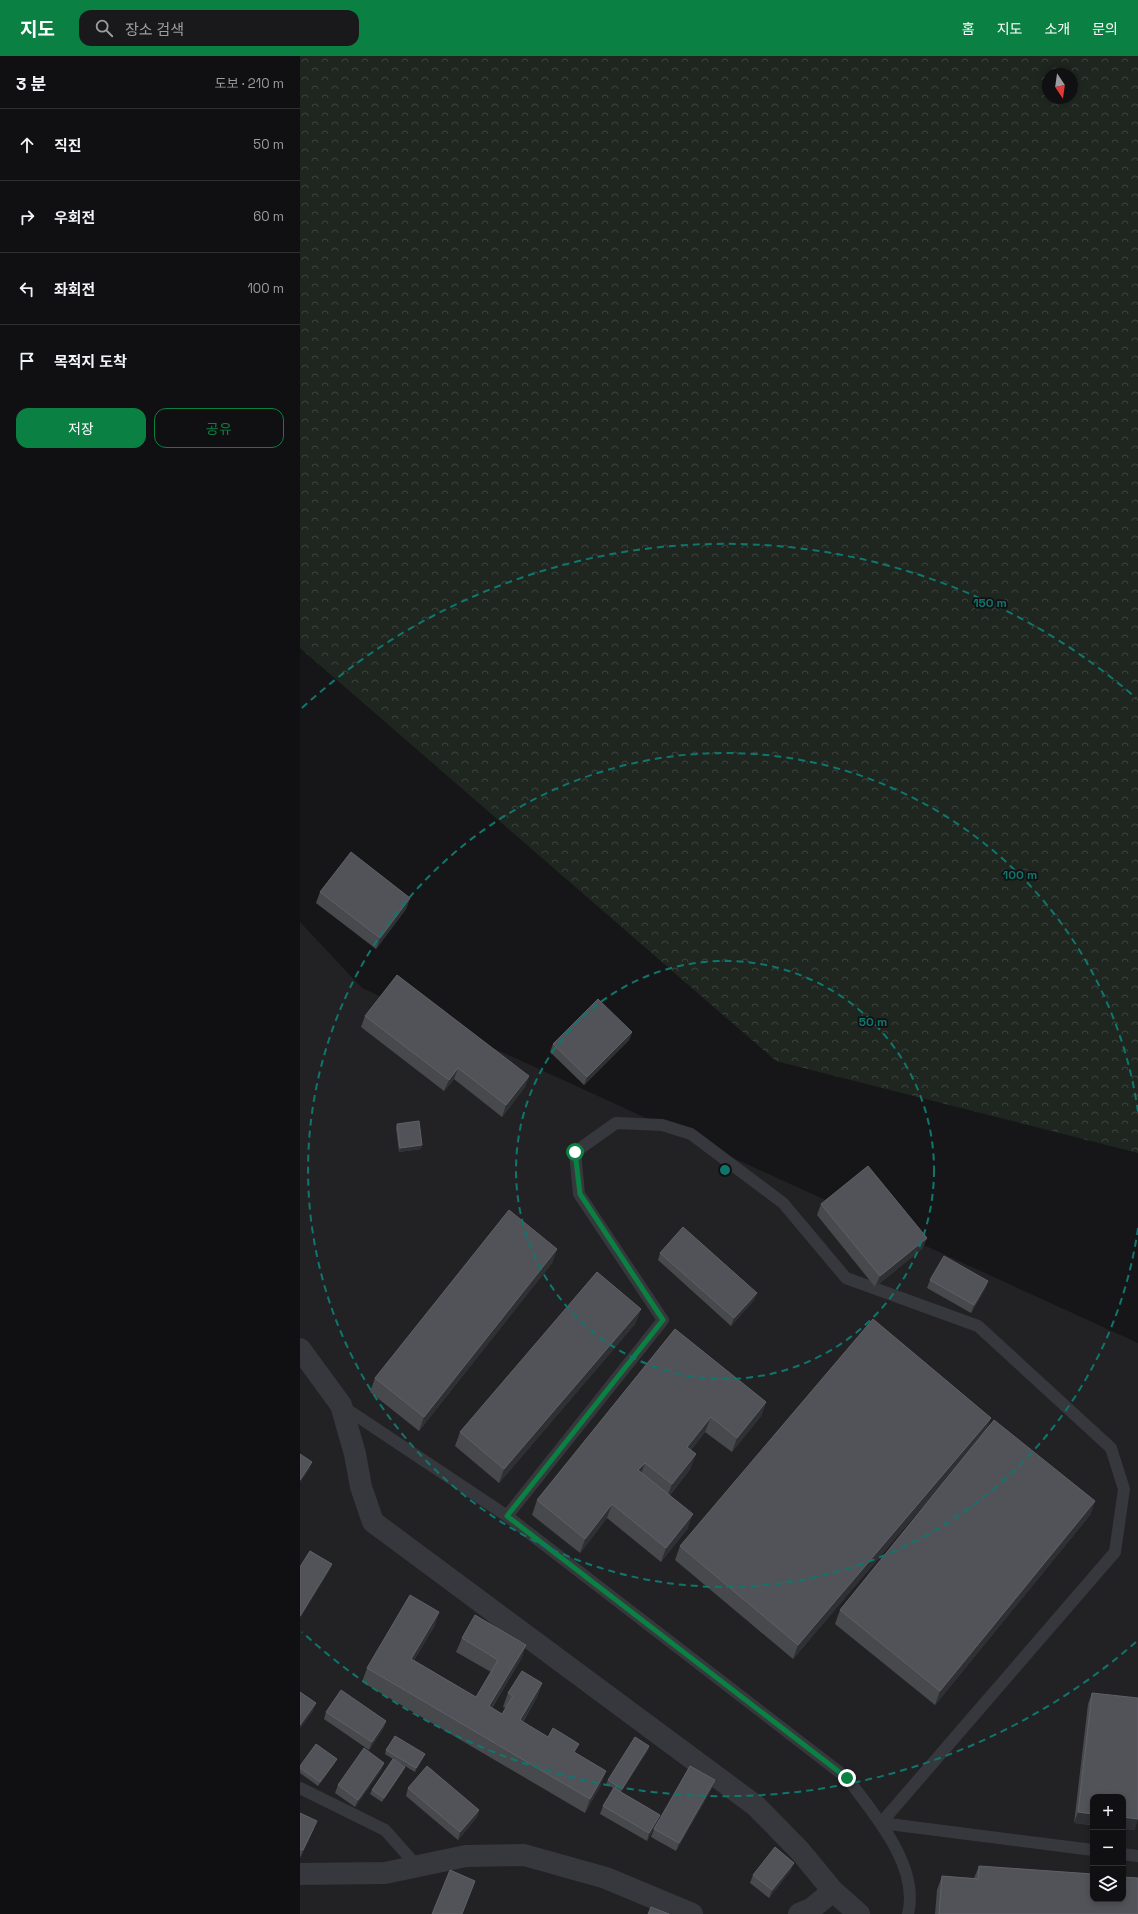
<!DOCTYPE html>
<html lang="ko">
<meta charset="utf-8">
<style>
body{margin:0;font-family:"Space Grotesk","Noto Sans KR",sans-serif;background:#19191b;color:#f1f3f6}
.controls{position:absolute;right:12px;bottom:12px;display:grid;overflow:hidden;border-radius:8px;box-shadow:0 2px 6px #0003}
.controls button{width:36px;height:36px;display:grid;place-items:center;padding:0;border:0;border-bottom:1px solid #303032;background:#101012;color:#f1f3f6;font:20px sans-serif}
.compass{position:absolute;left:742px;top:12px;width:36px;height:36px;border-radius:50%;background:#101012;box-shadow:0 2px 6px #0003;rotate:167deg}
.stop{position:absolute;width:12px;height:12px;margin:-9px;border:3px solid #0b8043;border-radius:50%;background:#fff}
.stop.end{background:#0b8043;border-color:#fff;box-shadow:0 1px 4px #0008}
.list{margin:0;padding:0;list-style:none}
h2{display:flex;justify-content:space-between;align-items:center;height:52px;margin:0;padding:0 16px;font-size:17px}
h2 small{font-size:13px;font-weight:400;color:#9c9d9f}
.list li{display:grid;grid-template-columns:26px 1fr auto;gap:12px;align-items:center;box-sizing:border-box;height:72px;padding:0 16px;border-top:1px solid #303032}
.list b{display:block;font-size:15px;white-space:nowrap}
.list em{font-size:13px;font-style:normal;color:#9c9d9f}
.actions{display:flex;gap:8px;padding:12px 16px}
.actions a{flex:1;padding:9px 0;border:1px solid #0b8043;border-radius:12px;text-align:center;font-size:14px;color:#0b8043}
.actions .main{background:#0b8043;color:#fff}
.icon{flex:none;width:22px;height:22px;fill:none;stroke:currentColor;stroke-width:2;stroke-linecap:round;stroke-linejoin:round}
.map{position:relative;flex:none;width:838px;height:1858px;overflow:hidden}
header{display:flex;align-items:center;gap:24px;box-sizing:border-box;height:56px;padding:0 20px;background:#0b8043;color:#fff}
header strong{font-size:19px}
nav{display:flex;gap:22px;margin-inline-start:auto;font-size:14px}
.search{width:280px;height:36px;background:#19191b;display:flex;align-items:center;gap:10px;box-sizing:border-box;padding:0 14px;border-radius:12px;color:#9c9d9f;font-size:15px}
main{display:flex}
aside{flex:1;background:#101012}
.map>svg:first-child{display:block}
.built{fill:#222225;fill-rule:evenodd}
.forest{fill:url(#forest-crowns);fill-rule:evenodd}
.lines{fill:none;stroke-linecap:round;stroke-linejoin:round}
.lane{stroke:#37383d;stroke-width:12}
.street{stroke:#37383d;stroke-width:22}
.wall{fill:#47494d}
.shaded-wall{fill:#2f3033}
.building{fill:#525359;stroke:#5f6168}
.route{stroke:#0b8043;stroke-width:5}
.ring{fill:none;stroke:#0f766e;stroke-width:2;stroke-dasharray:7 5}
.centre{fill:#0f766e;stroke:#111113;stroke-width:2}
.ring-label{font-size:12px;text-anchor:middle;font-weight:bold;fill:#0f766e;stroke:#111113;stroke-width:3.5;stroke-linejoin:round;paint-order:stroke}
</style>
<header>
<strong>지도</strong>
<div class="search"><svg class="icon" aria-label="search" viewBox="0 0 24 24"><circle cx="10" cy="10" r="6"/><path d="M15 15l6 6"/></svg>장소 검색</div>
<nav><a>홈</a><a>지도</a><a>소개</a><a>문의</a></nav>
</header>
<main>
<aside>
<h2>3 분<small>도보 · 210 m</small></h2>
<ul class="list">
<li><svg class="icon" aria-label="ahead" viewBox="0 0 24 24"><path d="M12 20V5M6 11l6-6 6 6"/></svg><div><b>직진</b></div><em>50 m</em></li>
<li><svg class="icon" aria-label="right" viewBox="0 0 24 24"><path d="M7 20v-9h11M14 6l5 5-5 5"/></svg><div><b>우회전</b></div><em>60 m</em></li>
<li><svg class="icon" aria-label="left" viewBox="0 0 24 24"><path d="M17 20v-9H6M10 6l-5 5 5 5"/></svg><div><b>좌회전</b></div><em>100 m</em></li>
<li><svg class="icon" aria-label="arrive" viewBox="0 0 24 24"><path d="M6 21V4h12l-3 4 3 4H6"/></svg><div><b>목적지 도착</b></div></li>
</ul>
<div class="actions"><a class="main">저장</a><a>공유</a></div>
</aside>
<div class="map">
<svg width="838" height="1858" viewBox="0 0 838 1858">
<defs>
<pattern id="forest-crowns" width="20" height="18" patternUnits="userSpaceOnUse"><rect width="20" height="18" fill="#1e261f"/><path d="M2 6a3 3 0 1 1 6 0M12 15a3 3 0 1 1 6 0" fill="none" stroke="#3c433d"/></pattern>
</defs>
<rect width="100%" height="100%" fill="#161618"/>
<path class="built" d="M0,866L62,932L838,1287V1858H0ZM793,1741H823V1843H793Z"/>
<path class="forest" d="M0,0H838V1097L476,1005L0,592ZM748,18H772V42H748Z"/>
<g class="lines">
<path class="lane" d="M42,1350L207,1460L547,1722C574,1758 620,1810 608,1858
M207,1460L363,1264L279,1138L275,1096L316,1067L362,1069L391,1078L483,1147L546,1222L678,1270L811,1392L824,1433L815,1496L581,1767
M0,1732L85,1774L117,1810
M581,1767L793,1794
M823,1798L838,1800"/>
<path class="street" d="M0,1293L41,1349L55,1398L61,1431L73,1466L456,1750L500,1795L533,1835L559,1858
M0,1818L85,1817L166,1800L224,1799L306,1822L392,1858
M499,1858L511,1853L533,1835"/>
</g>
<path class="wall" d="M20,836L110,842L106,853L76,893L16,847Z
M65,960L229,1020L225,1031L202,1061L154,1023L144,1035L61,971Z
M332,976L329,984L284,1029L250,996L253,988Z
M97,1068L121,1093L99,1096L96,1072Z
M521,1148L627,1182L622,1193L575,1231L517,1159Z
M257,1193L252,1207L119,1375L70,1336L75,1322Z
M360,1197L454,1244L431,1270L358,1204Z
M630,1224L688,1225L685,1233L671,1257L627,1232Z
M341,1253L335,1268L199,1427L155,1390L160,1376Z
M375,1273L466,1346L461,1360L432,1396L405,1376L391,1394V1412L370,1439L388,1472L361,1506L307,1462L280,1497L232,1459L237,1444Z
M686,1374L795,1445L790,1459L635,1649L535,1568L540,1554L667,1398L493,1603L375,1504L380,1490Z
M139,1556L134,1571L114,1604L176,1641L191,1616L156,1596L162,1582L226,1589L221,1603L192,1652L202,1658L206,1652L203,1651L208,1637L242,1627L237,1641L223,1666L276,1697L301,1729L285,1757L62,1626L67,1612Z
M792,1637L835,1774L774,1767L788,1648Z
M26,1656L86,1665L83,1673L69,1694L24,1663Z
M349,1690L348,1694L321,1736L360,1759L357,1766L347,1785L300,1758L303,1750L313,1732L306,1728L308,1724Z
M86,1694L125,1698L123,1702L115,1716L93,1703L103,1715L82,1746L70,1738L72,1734L93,1703L85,1698Z
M35,1707L18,1730L0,1717V1710Z
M84,1707L81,1714L55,1751L35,1737L38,1729Z
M415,1724L412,1732L376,1795L351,1781L354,1773Z
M108,1732L179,1754L177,1761L158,1784L106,1740Z
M0,1757L14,1773L0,1802Z
M679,1810L838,1858H635L637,1834L642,1820L674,1822Z
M491,1814L469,1842L450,1827L453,1819Z"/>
<path class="shaded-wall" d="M110,842L106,853L76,893L80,882Z
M332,976L329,984L284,1029L287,1021Z
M158,1012L154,1023L144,1035L149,1024Z
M229,1020L225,1031L202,1061L206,1049Z
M122,1089L121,1093L99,1096L100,1092Z
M627,1182L622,1193L575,1231L580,1220Z
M257,1193L252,1207L119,1375L124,1361Z
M688,1225L685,1233L671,1257L674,1249Z
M457,1237L454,1244L431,1270L434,1262Z
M341,1253L335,1268L199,1427L204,1413Z
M466,1346L461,1360L432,1396L437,1382Z
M411,1361L405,1376L382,1405L387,1391Z
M691,1362L686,1376L493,1603L498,1589Z
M396,1398L391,1412L367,1442L372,1428Z
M12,1406L9,1414L0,1427V1424Z
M345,1407L340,1421L338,1414Z
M795,1445L790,1459L635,1649L640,1635Z
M312,1448L307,1462L280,1497L285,1483Z
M393,1458L388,1472L361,1506L366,1492Z
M32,1508L29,1515L0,1563V1560Z
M139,1556L134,1571L106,1617L111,1603Z
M226,1589L221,1603L184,1664L189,1650Z
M242,1627L237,1641L215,1678L220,1664Z
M16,1647L13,1655L0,1673V1669Z
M86,1665L83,1673L69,1694L72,1686Z
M349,1690L348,1694L321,1737L322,1733Z
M125,1698L123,1702L115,1716L116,1712Z
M37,1703L35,1707L18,1730L20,1726Z
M84,1707L81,1714L55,1751L58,1744Z
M105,1711L103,1715L82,1746L84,1742Z
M306,1715L301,1729L285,1757L290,1743Z
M415,1724L412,1732L376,1795L379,1787Z
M179,1754L177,1761L158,1784L160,1776Z
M778,1756L793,1758V1769L774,1767Z
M360,1759L357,1766L347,1785L349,1777Z
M823,1761L838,1763L835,1774L823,1773Z
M17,1765L14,1773L0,1802L3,1794Z
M494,1807L491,1814L469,1842L472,1834Z"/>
<path class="building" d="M51,796L110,842L80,882L20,836Z
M97,919L229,1020L206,1049L158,1012L149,1024L65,960Z
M298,943L332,976L287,1021L253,988Z
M119,1065L122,1089L100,1092L97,1068Z
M568,1110L627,1182L580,1220L521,1148Z
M209,1154L257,1193L124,1361L75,1322Z
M383,1171L457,1237L434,1262L360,1197Z
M644,1200L688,1225L674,1249L630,1224Z
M297,1216L341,1253L204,1413L160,1376Z
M573,1263L691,1362L498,1589L380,1490Z
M375,1273L466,1346L437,1382L411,1361L387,1391L396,1398L372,1428L345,1407L338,1414L393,1458L366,1492L312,1448L285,1483L237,1444Z
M694,1364L795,1445L640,1635L540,1554Z
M0,1398L12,1406L0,1424Z
M10,1495L32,1508L0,1560V1511Z
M110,1539L139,1556L111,1603L176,1641L198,1604L162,1582L175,1559L226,1589L189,1650L202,1658L213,1640L208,1637L222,1615L242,1627L220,1664L248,1681L253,1672L279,1688L274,1696L306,1715L290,1743L67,1612Z
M41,1634L86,1665L72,1686L26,1656Z
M0,1636L16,1647L0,1669Z
M792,1637L838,1642V1763L823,1761V1741H793V1758L778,1756Z
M95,1680L125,1698L116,1712L86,1694Z
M335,1681L349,1690L322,1733L308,1724Z
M16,1688L37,1703L20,1726L0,1712V1710Z
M64,1692L84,1707L58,1744L38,1729Z
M93,1703L105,1711L84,1742L72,1734Z
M127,1710L179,1754L160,1776L108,1732Z
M390,1710L415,1724L379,1787L354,1773Z
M314,1732L360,1759L349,1777L303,1750Z
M0,1757L17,1765L3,1794L0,1793Z
M475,1791L494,1807L472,1834L453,1819Z
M679,1810L793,1818V1843H823V1821L838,1822V1858H639L642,1820L678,1823Z
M150,1814L175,1825L162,1858H132Z
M351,1851L369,1858H348Z"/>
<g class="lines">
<path class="route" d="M275,1096L280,1138L363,1264L207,1460L547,1722"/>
</g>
<g class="ring">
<circle cx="425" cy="1114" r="209"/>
<path d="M838 1172A417 417 0 1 1 838 1056"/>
<path d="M836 1586A626 626 0 0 1 2 1576M2 652A626 626 0 0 1 836 642"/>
</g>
<circle cx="425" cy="1114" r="6" class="centre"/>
<g class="ring-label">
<text x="690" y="551">150 m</text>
<text x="720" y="823">100 m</text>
<text x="573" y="970">50 m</text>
</g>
</svg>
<div class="controls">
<button>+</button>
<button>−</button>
<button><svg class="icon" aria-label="layers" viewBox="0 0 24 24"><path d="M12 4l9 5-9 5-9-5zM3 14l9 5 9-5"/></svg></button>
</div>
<svg class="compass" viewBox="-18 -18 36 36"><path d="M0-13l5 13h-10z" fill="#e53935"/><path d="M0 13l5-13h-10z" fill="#9c9d9f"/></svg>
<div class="stop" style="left:275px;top:1096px"></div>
<div class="stop end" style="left:547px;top:1722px"></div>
</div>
</main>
